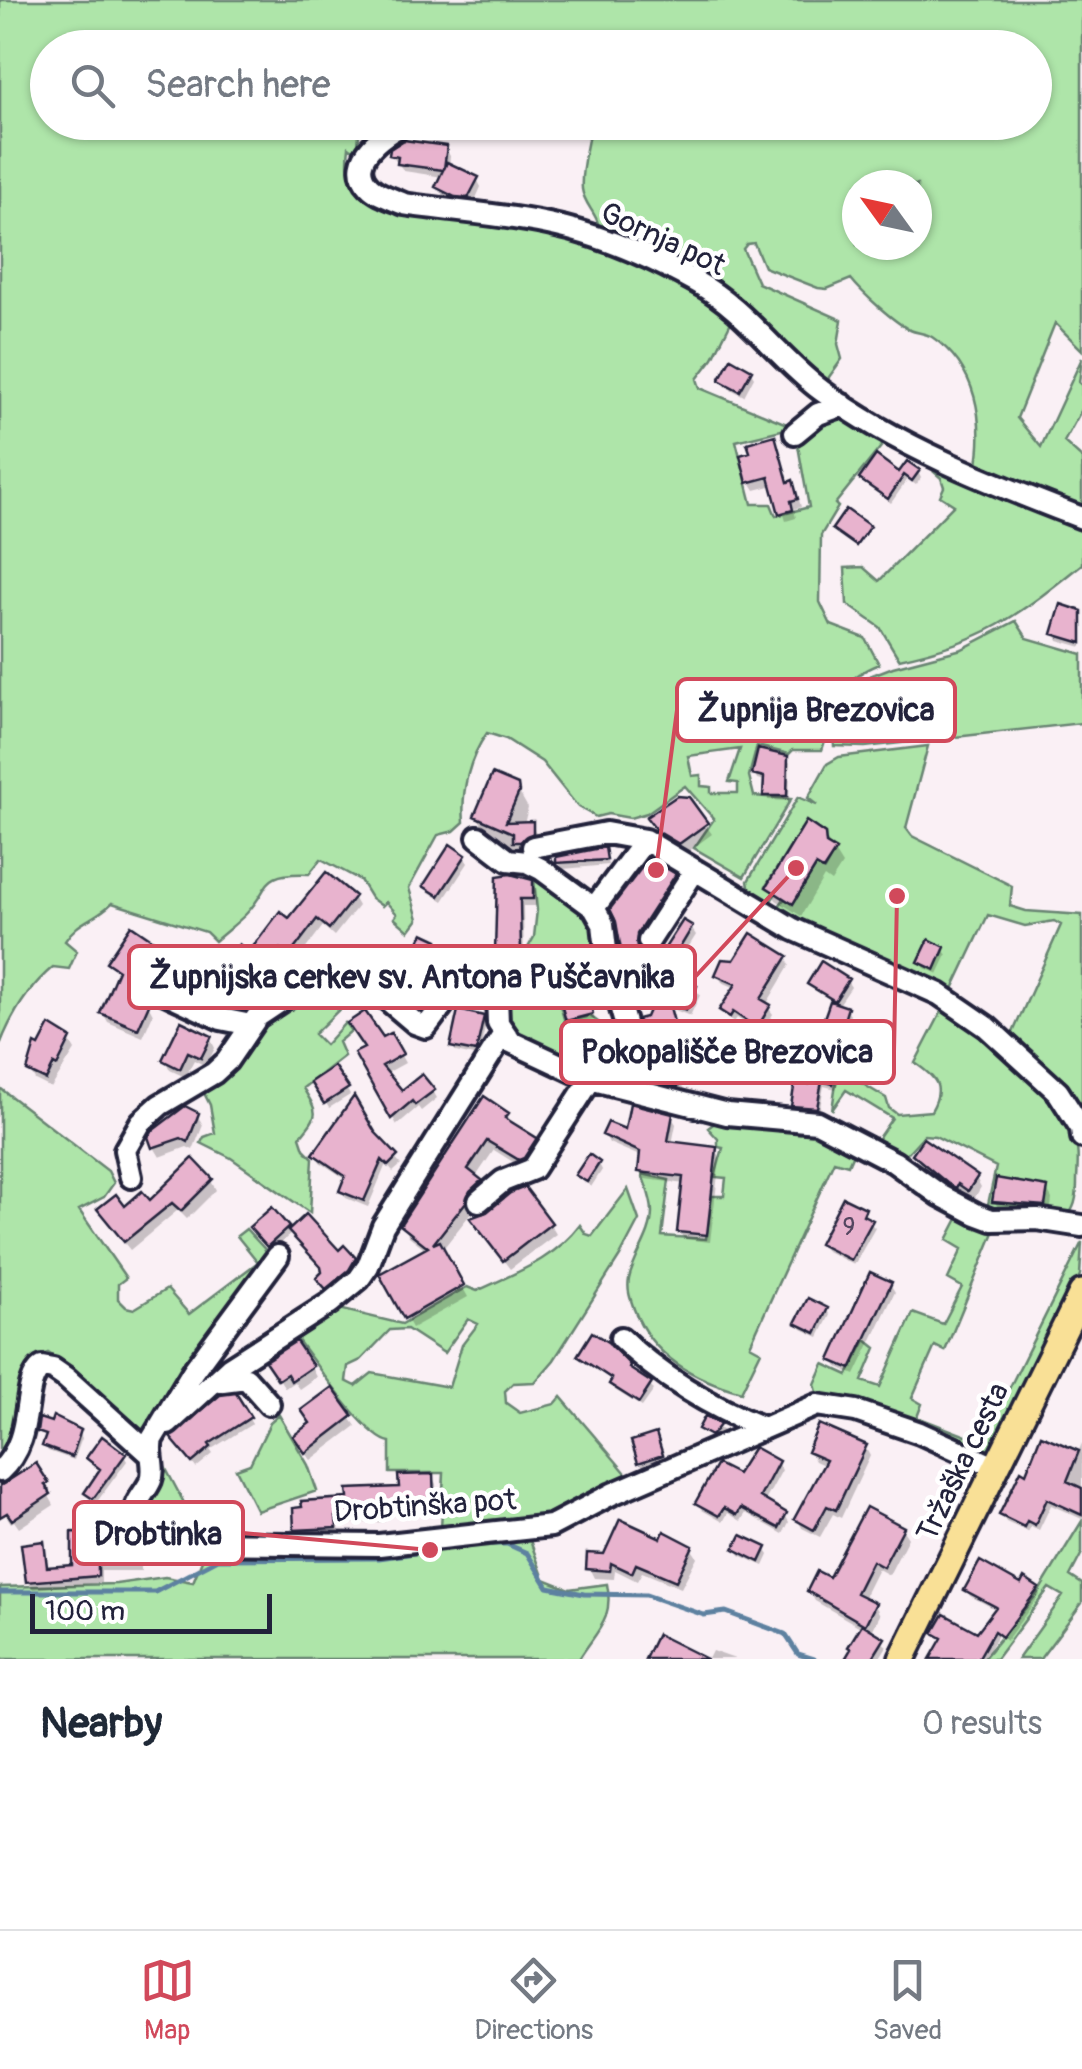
<!DOCTYPE html>
<meta charset="utf-8">
<style>
body{margin:0;font-family:Pangolin,sans-serif;background:#f2f2f3;color:#1f2937}
.compass{position:absolute;left:842px;top:170px;width:90px;height:90px;border-radius:50%;background:#fff;box-shadow:0 2px 8px #0004;rotate:303deg}
.scale{position:absolute;left:30px;bottom:25px;width:242px;box-sizing:border-box;padding-left:10px;border:5px solid #22223b;border-top:0;font-size:28px;line-height:35px;white-space:nowrap;color:#22223b;-webkit-text-stroke:8px #fff;paint-order:stroke}
.list{margin:0;padding:0;list-style:none}
h2{display:flex;justify-content:space-between;align-items:center;height:130px;margin:0;padding:0 40px;font-size:42px}
h2 small{font-size:32px;font-weight:400;color:#747a83}
.icon{flex:none;width:55px;height:55px;fill:none;stroke:currentColor;stroke-width:2;stroke-linecap:round;stroke-linejoin:round}
.map{position:relative;flex:none;width:1082px;height:1659px;overflow:hidden}
.search{position:absolute;background:#fff;box-shadow:0 2px 8px #0004;left:30px;right:30px;top:30px;height:110px;display:flex;align-items:center;gap:25px;box-sizing:border-box;padding:0 35px;border-radius:55px;color:#747a83;font-size:38px}
.sheet{height:270px;background:#fff}
nav{display:flex;justify-content:space-around;align-items:center;box-sizing:border-box;height:140px;border-top:2px solid #e0e1e3;background:#fff;font-size:28px;color:#747a83}
nav a{display:grid;justify-items:center;gap:5px}
nav .on{color:#d1495b}
.map>svg:first-child{display:block}
.green{fill:#aee5a9;stroke:#688472;stroke-width:2.5;fill-rule:evenodd}
.shadow{fill:#0003}
.lines{fill:none;stroke-linecap:round;stroke-linejoin:round}
.stream{stroke:#5d81a0;stroke-width:5}
.building{fill:#e8b3ce;stroke:#22223b;stroke-width:2.5}
.minor-casing{stroke:#22223b;stroke-width:28}
.major-casing{stroke:#22223b;stroke-width:32}
.minor{stroke:#fff;stroke-width:20}
.major{stroke:#f9e096;stroke-width:25}
.labels{text-anchor:middle;dominant-baseline:central;stroke-width:9;stroke-linejoin:round;paint-order:stroke}
.number-label{font-size:25px;fill:#544660}
.street-label{font-size:30px;fill:#22223b;stroke:#fff}
.leader{fill:none;stroke:#d1495b;stroke-width:4}
.callout-dot{fill:#d1495b;stroke:#fff;stroke-width:4}
.callout{fill:#fff;stroke:#d1495b;stroke-width:4}
.callout-label{font-size:32px;text-anchor:middle;font-weight:bold;fill:#22223b}
</style>
<div class="map">
<svg width="1082" height="1659" viewBox="0 0 1082 1659">
<rect width="100%" height="100%" fill="#faf0f5"/>
<filter id="ink" filterUnits="userSpaceOnUse"><feTurbulence type="fractalNoise" baseFrequency=".01" numOctaves="2"/><feDisplacementMap in="SourceGraphic" scale="20" xChannelSelector="R" yChannelSelector="G"/><feConvolveMatrix kernelMatrix="1 2 1 2 8 2 1 2 1" color-interpolation-filters="sRGB"/></filter>
<g filter="url(#ink)">
<path class="green" d="M0,0H1082V350L1055,323L1017,418L1041,447L1082,358L1079,383L1082,385V409L1064,442L1082,458V514L976,470C985,421 977,367 932,337C925,333 917,333 910,330C894,322 862,293 851,279L827,289L818,288L764,267L754,243L747,244L743,249L758,283L842,320L838,344L842,359L829,377L827,391L792,364L750,317L708,283L599,234C601,216 584,206 582,189C580,165 589,145 590,123L1034,122V48H48V122L360,123L358,145L363,157L349,147C346,172 348,185 372,198C416,224 501,220 554,230C618,241 682,278 735,314L713,358L697,379L700,388L794,427L736,441L752,504H771L776,516L809,507L797,440C839,395 840,411 888,438L835,504L838,507L821,535L820,602L831,625L865,638L879,664C834,681 836,709 822,750H793L789,754L757,746L749,776L754,796L791,799L744,877L694,848L714,819L685,786L647,813L630,818L608,814L596,817L578,807L542,762L506,739L487,733C469,758 461,791 464,822L454,831L438,835L409,888L418,919L409,931L394,918L397,914L386,902L382,906L371,898L360,880L321,859L309,874C258,872 273,886 246,914C236,924 225,932 215,941L206,932L112,903C95,920 77,921 65,941L77,951L69,969L53,967C28,988 12,1014 0,1045ZM857,185H917V245H857ZM740,749L729,782L738,783V793H711V787L701,786V775L692,776L688,756Z
M939,469L1082,524V564C1015,618 985,641 899,659L880,627L847,604L845,568L863,567L879,581L954,505L940,496L944,487L941,478L934,472Z
M1016,621L1027,638L1082,654V723L865,747L834,746L833,736L854,682L893,667L962,649Z
M928,746L906,828L912,836L1012,886L1010,906L1026,911L1082,915V1119L1011,1037L1061,925L1054,921L1025,926L988,915L952,991L777,909L784,899L793,903L816,866L824,870L835,850L826,844L825,834L812,825L801,829L766,886L776,893L769,904L750,893L748,881L798,797L817,805L808,798L827,764L839,757Z
M537,871L590,915L601,947L573,956L576,980L555,989L565,1022L590,1016L601,1024L621,1075L618,1078C578,1070 539,1052 507,1026L503,991L534,937L537,910L534,879Z
M340,974L384,1003C368,1013 364,1011 351,998L314,1034L325,1045L345,1023L351,1031L338,1042L344,1056L303,1088C319,1114 319,1114 300,1137L304,1149L313,1158L310,1213L231,1158L201,1143L204,1137L215,1133L210,1105L201,1087L269,1013Z
M944,1007C988,1034 1052,1083 1073,1132C1079,1146 1078,1163 1077,1179C1077,1191 1077,1206 1068,1215H1010L987,1209L996,1167L935,1136L924,1135L901,1160L874,1144L892,1118L846,1090L832,1110L838,1069L886,1098L889,1108L897,1114L931,1111C945,1087 937,1078 915,1063Z
M0,1088L108,1171L114,1183L104,1197L79,1210L126,1278L118,1284V1299L126,1307L134,1309L167,1289L189,1314L258,1262L237,1236L246,1229L271,1256L142,1436L69,1367L48,1353L37,1357L23,1375V1410L0,1465Z
M717,1121C766,1125 812,1124 855,1149L848,1165L834,1161L750,1345L761,1351L741,1392C694,1379 652,1357 634,1309C630,1298 627,1290 629,1279C634,1256 652,1236 652,1212C652,1199 646,1187 642,1174L669,1180L662,1236L706,1239L712,1196H724L726,1178L715,1177L723,1148L718,1147V1139L708,1128Z
M628,1189L639,1220L620,1256L554,1360L535,1382L513,1383L505,1391L506,1403L520,1413L555,1404L561,1397L631,1479L548,1522L441,1529L444,1473H390V1442C365,1439 309,1353 290,1330L331,1307L402,1324L467,1287L477,1291C515,1273 555,1259 580,1225L586,1234L592,1236ZM468,1319L478,1324L462,1345L449,1387L372,1373L356,1386L346,1381L348,1366L361,1360L390,1330L407,1329L444,1353Z
M960,1215L997,1225L945,1351L935,1346L912,1398L922,1404L917,1417L979,1441L997,1413L1082,1242L1080,1275L993,1449L985,1452L818,1396L815,1384L824,1364L848,1375L866,1340L876,1348L862,1381L880,1387L913,1313L943,1324L962,1287L948,1279L962,1249L947,1240Z
M279,1415L308,1465L317,1491L257,1511L236,1469L250,1464L270,1423Z
M165,1467L199,1531L232,1521L233,1535L198,1538L141,1514Z
M1082,1521V1553L1070,1576L1082,1584V1603L1040,1659H1018L1063,1596L1049,1588L996,1659H983L1038,1593Z
M528,1535L544,1579L569,1589L607,1584C614,1620 597,1630 579,1659H0V1587L116,1584L165,1577L193,1582L206,1550Z"/>
<path class="shadow" d="M477,122H511L512,129L483,134Z
M445,148L450,156L449,166L477,179L481,187L473,205L443,195L438,187L443,177L404,171L391,155Z
M751,372L754,377L744,396L725,386L722,380Z
M774,438L789,484L792,483L797,492L801,507L794,509L796,518L786,521L774,485L755,490L750,482Z
M918,472L921,478L916,485L908,479L891,503L862,479Z
M1082,613V647L1058,640L1055,633Z
M787,758L790,763L789,801L768,800L766,781L757,779L755,774Z
M516,787L528,808L524,824H531L543,844V854L532,862H527L521,850L489,836L477,816Z
M687,799L712,834L686,853L665,841L655,827Z
M824,836L842,865L831,882L824,877L801,916L776,900L769,887Z
M604,850L608,865L563,869L559,863Z
M464,857L468,863L443,901L429,892L426,886Z
M674,876L678,884L640,942V953L647,957L665,953L691,928L696,935L681,959L693,971L686,984L695,988L700,995L690,1016L670,1008L677,1034L667,1036L671,1053L685,1054L689,1062L686,1086H683L681,1093L656,1087L651,1079L656,1042L650,1044L645,1036L648,1019L662,986L632,980L628,972L619,921Z
M500,878L531,882L536,891V906H523L524,960L502,961L498,952Z
M353,897L358,906L334,936L323,926L295,963L286,956L255,995L251,992L238,1008L212,986L207,977L227,962L249,955Z
M437,942L440,948L438,952L450,962L422,1012L401,991L413,972L410,966Z
M154,944L160,954L136,996L148,1004L153,1014L143,1037L108,1022L103,1013L119,975L109,962Z
M943,949L947,955L938,974L925,968L921,962Z
M786,958L790,965L766,1005L773,1014L761,1033L737,1018L734,1022L726,1017L722,1010L736,988L722,982L718,975Z
M847,981L851,987L838,1006L846,1009L850,1015L844,1032L829,1027L826,1021L832,1001L810,984Z
M587,991L595,1020L571,1026L560,992Z
M482,1018L486,1024L478,1057L456,1052L452,1046Z
M390,1036L405,1063L385,1074L402,1093L433,1091L437,1098L421,1111L418,1107L397,1125L357,1054Z
M210,1038L215,1048L206,1066L194,1060L185,1077L170,1070L165,1060Z
M69,1040L75,1050L51,1088L35,1080L29,1070Z
M830,1060L840,1076L836,1089L824,1086L819,1113L797,1111L793,1105Z
M334,1070L350,1095L329,1108L313,1083Z
M197,1115L203,1125L193,1150L187,1147L160,1157L154,1147Z
M507,1115L514,1126L535,1140L541,1150L526,1170L494,1150L475,1178L486,1192L475,1203L471,1213L442,1250L468,1297L412,1328L383,1275L427,1250L409,1236L403,1225Z
M671,1116L676,1124L672,1144L716,1149L720,1157L710,1242L684,1239L679,1231L685,1184L645,1179L640,1171L642,1157L609,1143L605,1135L627,1132Z
M373,1134L401,1165L393,1172L386,1164L368,1207L346,1198L341,1190L346,1179L320,1162L316,1154Z
M915,1154L976,1178L981,1187L974,1199L964,1192L962,1196L920,1164Z
M599,1164L602,1170L591,1187L578,1175Z
M211,1181L216,1190L187,1219L178,1210L130,1250L105,1219Z
M1047,1190L1052,1199L1050,1215L1000,1211L995,1202Z
M864,1210L867,1220L875,1228L854,1265L825,1250L822,1244Z
M550,1224L556,1234L510,1269L479,1228Z
M287,1228L290,1232L339,1253L354,1261L357,1267L330,1293L322,1284L324,1269L292,1233L271,1251L256,1233Z
M890,1284L895,1292L855,1375L838,1367L833,1359Z
M826,1310L830,1315L819,1337L802,1329L798,1323Z
M580,1356L628,1367L654,1390L642,1407L615,1390L614,1382Z
M311,1367L316,1377L299,1389L294,1382L285,1388L274,1371Z
M331,1390L356,1426L311,1460L301,1446Z
M235,1396L252,1424L210,1450L213,1454L196,1468L177,1444Z
M706,1419L723,1431L715,1441L701,1429Z
M39,1431L79,1432L82,1438L74,1460L48,1451L45,1446L47,1438Z
M658,1441L664,1461L644,1468L640,1462Z
M1082,1443V1519L1051,1505L1039,1530L1031,1526L1028,1532L1006,1522L1002,1515L1027,1476L1078,1453Z
M865,1447L870,1456L841,1518L833,1514L820,1537L802,1528L797,1518L826,1466L815,1461L810,1452Z
M124,1456L127,1461L96,1503L87,1493L102,1471L89,1459Z
M777,1463L782,1470L764,1503L785,1515L789,1522L783,1534L746,1513L741,1521L728,1513L723,1522L702,1510L698,1503L738,1478Z
M35,1467L52,1494L49,1496L54,1505L19,1528L14,1521L11,1523L0,1506V1489Z
M432,1476L436,1484L437,1508L384,1510L385,1522L339,1524L340,1535L301,1537L297,1530L350,1500L401,1489Z
M902,1529L908,1538L889,1575L878,1569L863,1599L875,1605L880,1615L871,1633L887,1646L879,1659H849L862,1628L815,1601L809,1591Z
M137,1540L141,1548V1571H101V1583L33,1589L28,1581L42,1544L49,1569L74,1567Z
M662,1541L691,1548L697,1557L681,1588L642,1572L637,1581L615,1570L614,1579L594,1578L589,1568L605,1557Z
M737,1549H765L769,1555L764,1566L740,1555Z
M1021,1587L1037,1589L1040,1595L1006,1641L998,1635L984,1659H932L943,1641L936,1633L978,1636L997,1610L970,1596L967,1590Z
M712,1651L735,1659H708Z"/>
<g class="lines">
<path class="stream" d="M0,1592H155L218,1559L379,1558L479,1544H507L527,1553L548,1587L584,1594L646,1595L704,1615L726,1612L785,1634L798,1654L814,1659"/>
</g>
<path class="building" d="M404,140L447,146L444,169L447,162L479,177L468,198L455,197L435,187L443,170L397,164L398,157L389,155L390,149Z
M731,358L752,370L740,391L719,380Z
M775,435L788,482L793,480L798,499L791,501L793,510L779,514L769,477L747,483L740,455L750,452L747,443Z
M876,455L899,472L907,461L920,470L912,481L904,475L888,499L859,479Z
M846,509L870,526L856,546L832,529Z
M1061,604L1082,611V643L1052,634Z
M758,749L788,756L787,796H763L764,777L752,774Z
M492,774L518,785L519,792L506,822L533,821V833L520,842H513V833L474,816Z
M677,796L689,797L708,823L679,844L657,831L646,817Z
M806,821L825,834L826,844L836,850L823,870L816,866L793,904L766,887Z
M450,844L466,855L439,896L423,886Z
M605,847L607,860L556,863V857Z
M649,858L676,874L637,934V948L647,955L663,951L683,920L693,926L676,954L690,962L681,979L697,986L686,1010L669,1003L675,1026L665,1029L670,1050L686,1052L683,1080L679,1079L678,1087L649,1080L654,1034L643,1037L638,1019L646,1017L662,980L625,973L616,922L610,909Z
M326,872L355,896L329,929L317,919L289,956L281,949L249,988L245,985L233,1001L204,977L222,955L227,959L239,944L249,952L280,911L289,918Z
M510,874L533,880V899H520L521,953H495L497,876Z
M131,925L156,942L129,989L150,1002L138,1029L100,1013L118,970L106,962Z
M423,933L438,940L435,948L448,955L419,1008L398,991L412,968L407,966Z
M751,933L788,956L761,999L771,1005L757,1028L733,1012L730,1017L719,1010L736,984L715,975L722,959L734,960Z
M929,939L945,947L935,970L918,962Z
M821,961L849,979L835,1001L807,984Z
M585,982L593,1014L566,1021L557,990Z
M830,1001L848,1007L842,1027L823,1021Z
M458,1010L484,1016L476,1052L450,1047Z
M365,1011L383,1037L391,1033L403,1054L382,1066L402,1090L422,1074L435,1090L415,1105L412,1101L391,1119L354,1053L364,1048L347,1023Z
M181,1021L212,1036L201,1058L188,1052L180,1069L162,1060Z
M50,1025L71,1038L57,1066L54,1064L46,1080L27,1071L35,1044L39,1046Z
M818,1054L832,1058L830,1065L838,1068L833,1084L822,1081L817,1108L791,1106L795,1081L809,1084Z
M334,1066L349,1088L324,1104L310,1082Z
M354,1096L375,1132L398,1156L388,1166L382,1160L364,1201L339,1191L345,1176L313,1154Z
M484,1096L509,1113L505,1118L537,1138L524,1158L519,1160L487,1141L468,1169L482,1180L470,1191L466,1202L433,1244L440,1241L464,1285L404,1319L379,1274L428,1247L400,1225Z
M630,1103L673,1114L668,1141L717,1147L707,1235L677,1232L683,1177L638,1172L640,1152L602,1135L608,1122L625,1129Z
M185,1106L199,1113L188,1142L181,1138L152,1148L148,1137L152,1131Z
M923,1138L978,1176L968,1191L958,1184L956,1188L947,1183L912,1154Z
M589,1154L600,1162L587,1182L575,1175Z
M193,1158L213,1179L181,1211L172,1203L124,1242L97,1209L116,1194L125,1206L142,1191L150,1200Z
M996,1178L1048,1187L1045,1206L992,1202Z
M525,1187L552,1223L503,1261L470,1218L487,1212L510,1193Z
M843,1197L866,1208L863,1215L873,1220L851,1260L819,1244Z
M272,1207L289,1227L267,1247L249,1227Z
M306,1214L339,1250L344,1245L356,1258L349,1270L326,1289L316,1278L322,1272L321,1267L288,1231Z
M870,1272L892,1282L851,1369L830,1360Z
M808,1298L828,1308L816,1333L795,1323Z
M592,1332L609,1343L630,1365L629,1368L652,1383L639,1403L609,1384L612,1379L577,1356Z
M296,1341L313,1366L291,1381L287,1374L278,1380L265,1361Z
M332,1387L353,1416L305,1453L293,1436L310,1423L301,1410Z
M236,1393L251,1417L209,1444L211,1447L192,1463L170,1437L220,1395Z
M53,1416L81,1430L72,1457L42,1446L46,1435L37,1432L39,1418L51,1422Z
M705,1416L721,1424L711,1436L698,1429Z
M819,1424L867,1445L836,1510L827,1506L814,1530L794,1519L826,1460L807,1452Z
M656,1433L663,1455L638,1463L631,1441Z
M1041,1435L1079,1451L1067,1481L1082,1488V1515L1047,1499L1035,1525L1027,1521L1024,1527L999,1515L1021,1470L1026,1473Z
M102,1436L126,1454L93,1499L84,1493L100,1469L86,1458Z
M754,1447L779,1461L760,1497L787,1513L779,1528L741,1508L737,1515L724,1508L719,1516L695,1503L717,1464L737,1474Z
M36,1463L49,1483L45,1485L51,1494L12,1520L7,1513L0,1517V1486Z
M433,1474L434,1501L381,1503L382,1515L336,1517L337,1528L294,1530L293,1508L302,1507L301,1501L348,1498L347,1489L399,1487L398,1475Z
M866,1507L904,1527L883,1567L872,1561L856,1593L876,1603L865,1625L807,1591L817,1571L829,1577Z
M620,1519L661,1538L664,1531L693,1546L676,1581L636,1564L632,1573L611,1563L610,1571L586,1569L587,1553L604,1554Z
M118,1528H124L139,1538L138,1564H98V1576L26,1582L21,1544L44,1541L47,1567L72,1565V1532L119,1533Z
M741,1535L767,1547L760,1562L734,1549Z
M980,1561L1021,1584L1024,1578L1039,1588L1002,1637L994,1631L978,1659H930L942,1638L933,1633L944,1614L977,1632L996,1607L964,1590Z
M862,1624L885,1638L872,1659H845L851,1649L848,1647Z
M657,1634L707,1659H645Z"/>
<g class="lines">
<defs>
<path id="minor" d="M409,122C389,130 343,159 369,186C377,195 393,199 404,204C451,211 501,214 548,224C598,234 651,257 696,282C746,309 777,358 822,391C899,448 994,484 1082,518
M795,433L818,414L843,405
M478,837L508,860L527,862L541,869L594,908L603,924L607,959L628,1034L633,1090
M533,847L606,833L645,840L793,929L939,994L987,1027L1058,1092L1081,1128L1082,1137
M594,908L645,840
M649,941L695,870
M161,991L221,1019L251,1025
M131,1177L125,1150L141,1122L160,1105L214,1073L227,1061L257,1017L326,971L346,970L357,974L415,1023L426,1027L457,986L475,974L482,975L494,986L497,996L498,1023L511,1042L590,1079L727,1114L817,1122L894,1162L940,1195L976,1214L992,1220L1037,1219L1082,1226
M479,1201L503,1181L533,1169L591,1079
M278,1256L193,1371L152,1439C148,1453 156,1467 151,1480C145,1494 133,1502 134,1519L159,1535L190,1543L379,1545L551,1526L612,1494L817,1405L856,1411L920,1433L997,1468
M621,1338C659,1376 712,1407 761,1427
M215,1382L246,1378L269,1404
M168,1424L229,1368L330,1303L359,1279L368,1266L383,1226L503,1035
M0,1471C37,1438 19,1384 42,1367L53,1369L66,1378L148,1452"/>
<path id="major" d="M902,1659L1082,1293"/>
</defs>
<use href="#minor" class="minor-casing"/>
<use href="#major" class="major-casing"/>
<use href="#minor" class="minor"/>
<use href="#major" class="major"/>
</g>
</g>
<g class="labels">
<g class="number-label">
<text x="849" y="1227">9</text>
</g>
<g class="street-label">
<text transform="translate(663 239) rotate(25)">Gornja pot</text>
<text transform="translate(963 1462) rotate(-64)">Tržaška cesta</text>
<text transform="translate(425 1506) rotate(-4)">Drobtinška pot</text>
</g>
</g>
<path class="leader" d="M656 870L677 710M796 868L695 977M897 896L894 1052M430 1550L243 1533"/>
<g class="callout-dot">
<circle cx="656" cy="870" r="10"/>
<circle cx="796" cy="868" r="10"/>
<circle cx="897" cy="896" r="10"/>
<circle cx="430" cy="1550" r="10"/>
</g>
<g class="callout">
<rect x="677" y="679" width="278" height="62" rx="10"/>
<rect x="129" y="946" width="566" height="62" rx="10"/>
<rect x="561" y="1021" width="333" height="62" rx="10"/>
<rect x="74" y="1502" width="169" height="62" rx="10"/>
</g>
<g class="callout-label">
<text x="816" y="721">Župnija Brezovica</text>
<text x="412" y="988">Župnijska cerkev sv. Antona Puščavnika</text>
<text x="727" y="1063">Pokopališče Brezovica</text>
<text x="158" y="1545">Drobtinka</text>
</g>
</svg>
<svg class="compass" viewBox="-18 -18 36 36"><path d="M0-13l5 13h-10z" fill="#e53935"/><path d="M0 13l5-13h-10z" fill="#747a83"/></svg>
<div class="scale">100 m</div>
<div class="search"><svg class="icon" aria-label="search" viewBox="0 0 24 24"><circle cx="10" cy="10" r="6"/><path d="M15 15l6 6"/></svg>Search here</div>
</div>
<section class="sheet">
<h2>Nearby<small>0 results</small></h2>
<ul class="list">
</ul>
</section>
<nav>
<a class="on"><svg class="icon" aria-label="map" viewBox="0 0 24 24"><path d="M3 6l6-2 6 2 6-2v14l-6 2-6-2-6 2zM9 4v14M15 6v14"/></svg>Map</a>
<a><svg class="icon" aria-label="directions" viewBox="0 0 24 24"><path d="M12 3l9 9-9 9-9-9zM9 14v-3h6M13 9l2 2-2 2"/></svg>Directions</a>
<a><svg class="icon" aria-label="saved" viewBox="0 0 24 24"><path d="M7 4h10v16l-5-4-5 4z"/></svg>Saved</a>
</nav>
